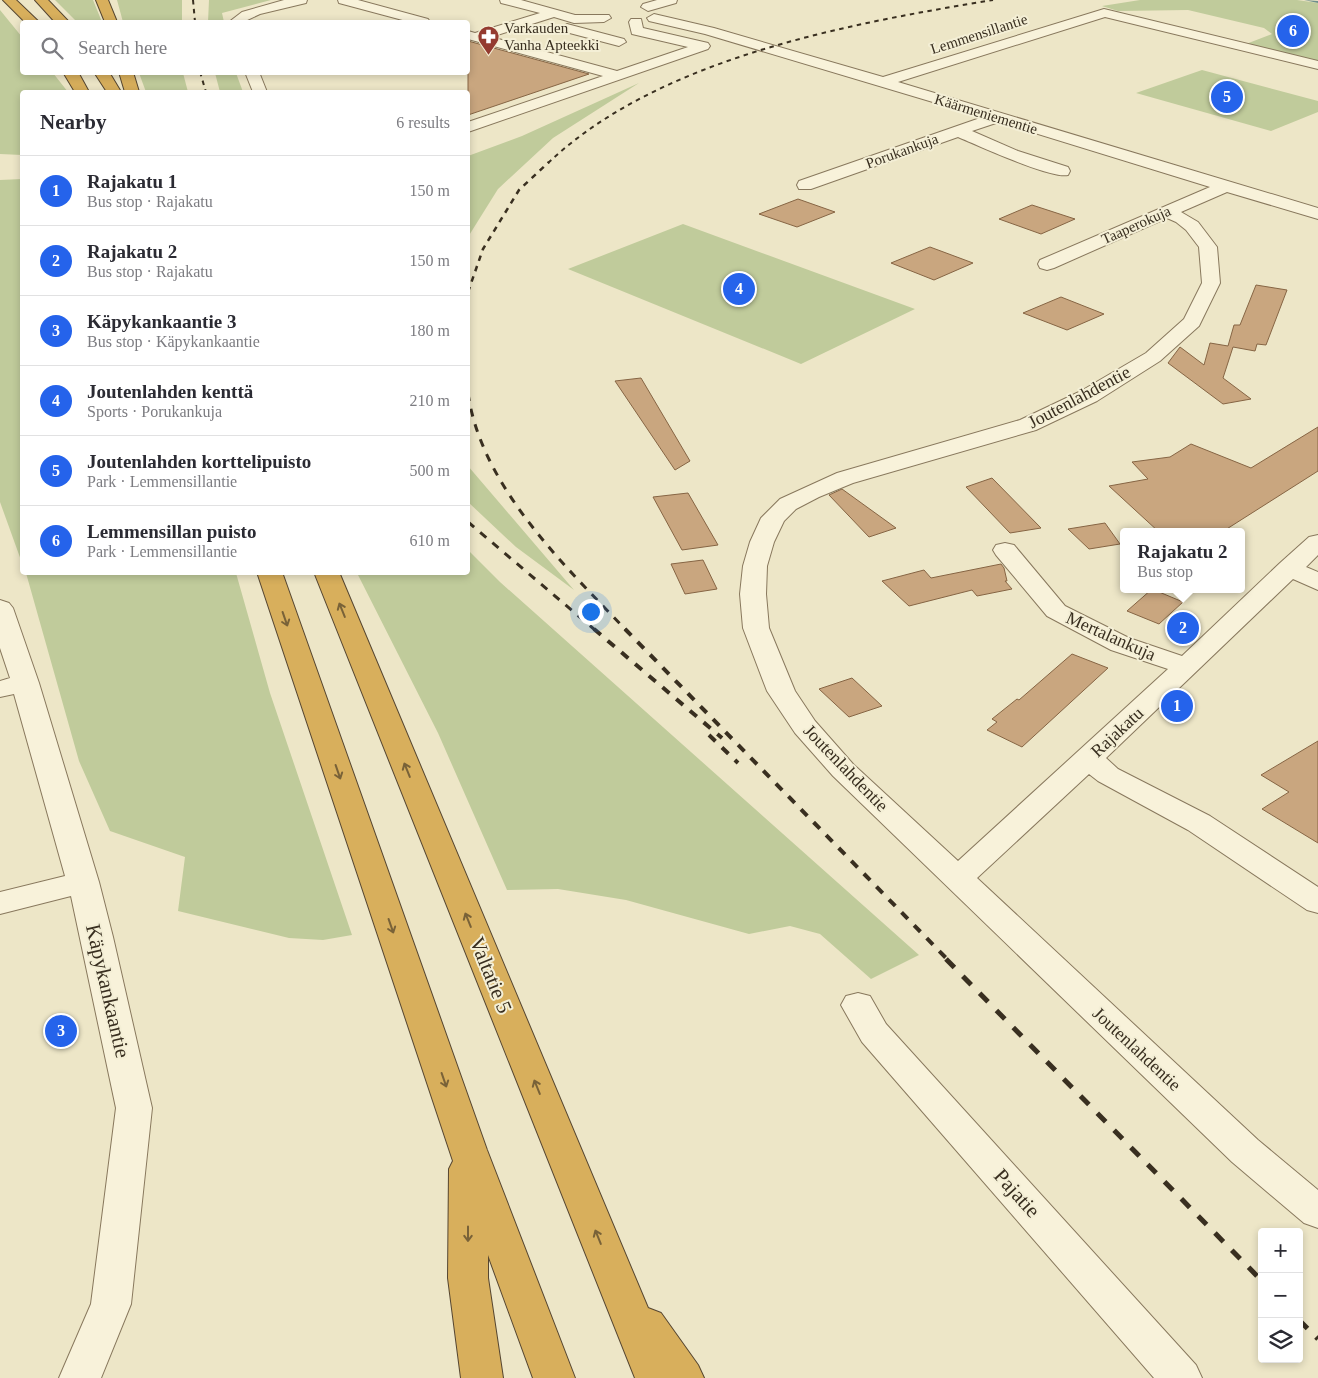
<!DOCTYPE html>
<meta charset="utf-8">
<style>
body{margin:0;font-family:"Times New Roman",serif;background:#f7f7f7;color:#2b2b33}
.controls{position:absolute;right:15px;bottom:15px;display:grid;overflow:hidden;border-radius:5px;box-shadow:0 2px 8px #0003}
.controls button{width:45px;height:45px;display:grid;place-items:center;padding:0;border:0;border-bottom:1px solid #e1e1e2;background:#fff;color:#2b2b33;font:25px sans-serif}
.you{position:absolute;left:590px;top:611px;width:18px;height:18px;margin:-12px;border:4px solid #fff;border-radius:50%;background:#1a73e8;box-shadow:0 0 0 8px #1a73e833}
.badge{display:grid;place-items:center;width:32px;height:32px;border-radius:50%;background:#2563eb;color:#fff;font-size:16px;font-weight:700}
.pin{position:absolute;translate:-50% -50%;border:2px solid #fff;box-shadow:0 1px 5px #0006}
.popup{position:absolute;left:1120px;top:528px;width:125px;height:65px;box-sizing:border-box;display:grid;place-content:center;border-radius:5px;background:#fff;filter:drop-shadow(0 1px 4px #0005);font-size:16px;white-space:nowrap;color:#7c7c81}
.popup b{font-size:19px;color:#2b2b33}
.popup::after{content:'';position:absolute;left:50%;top:100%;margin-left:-10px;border:10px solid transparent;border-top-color:#fff}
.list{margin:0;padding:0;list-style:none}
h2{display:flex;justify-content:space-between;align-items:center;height:65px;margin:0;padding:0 20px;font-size:21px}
h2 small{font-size:16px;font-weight:400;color:#7c7c81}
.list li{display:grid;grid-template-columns:32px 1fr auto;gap:15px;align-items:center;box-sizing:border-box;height:70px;padding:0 20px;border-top:1px solid #e1e1e2}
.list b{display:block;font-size:19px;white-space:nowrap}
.list p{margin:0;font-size:16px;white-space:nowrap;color:#7c7c81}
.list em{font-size:16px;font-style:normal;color:#7c7c81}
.icon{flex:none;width:28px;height:28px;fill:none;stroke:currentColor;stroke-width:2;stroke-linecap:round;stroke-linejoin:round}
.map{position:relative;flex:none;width:1318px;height:1378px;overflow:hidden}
.search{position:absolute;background:#fff;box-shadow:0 2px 8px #0003;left:20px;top:20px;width:450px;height:55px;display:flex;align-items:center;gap:12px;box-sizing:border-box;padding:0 18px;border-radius:5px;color:#7c7c81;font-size:19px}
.panel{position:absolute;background:#fff;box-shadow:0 2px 8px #0003;left:20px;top:90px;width:450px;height:485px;border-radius:5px}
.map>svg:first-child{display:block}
.green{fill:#c0cb9b}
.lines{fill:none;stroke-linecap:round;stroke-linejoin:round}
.stream{fill:#6f8f8b;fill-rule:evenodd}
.building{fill:#c9a67f;stroke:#866544}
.minor-casing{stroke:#88785d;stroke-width:2}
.highway-casing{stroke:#564631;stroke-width:2}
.minor{fill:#f8f2da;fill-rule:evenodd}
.highway{fill:#d8af5c;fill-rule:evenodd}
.rail-far4{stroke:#392f20;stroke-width:2;stroke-dasharray:4.5 4.5;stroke-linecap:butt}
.rail-far3{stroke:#392f20;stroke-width:2.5;stroke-dasharray:5.5 5.5;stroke-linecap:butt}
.rail-far2{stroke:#392f20;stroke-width:3;stroke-dasharray:8 8;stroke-linecap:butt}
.rail-far1{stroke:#392f20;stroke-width:4;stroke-dasharray:9 9;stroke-linecap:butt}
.rail{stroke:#392f20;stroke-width:5;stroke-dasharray:12 12;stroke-linecap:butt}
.oneway{stroke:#796238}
.labels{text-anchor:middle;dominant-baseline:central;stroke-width:4;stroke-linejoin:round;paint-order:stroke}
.far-poi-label{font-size:15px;fill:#392f20;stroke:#f4efd6;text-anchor:start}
.far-street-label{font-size:15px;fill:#392f20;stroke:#f4efd6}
.street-label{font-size:18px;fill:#392f20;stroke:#f4efd6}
.near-street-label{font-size:21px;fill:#392f20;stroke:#f4efd6}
</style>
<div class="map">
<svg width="1318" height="1378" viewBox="0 0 1318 1378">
<rect width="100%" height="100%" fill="#ede6c7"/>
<path class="green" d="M55,0H93L102,22H77Z
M117,0H182V22H123Z
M209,0H271L222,13L224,22H208Z
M1140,0H1297L1318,3V62L1246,44L1272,34L1264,28L1188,10L1118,11L1102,6Z
M0,10L22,37V72L53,73L68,92H22V155L0,154Z
M1202,70L1318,101V112L1271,131L1136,93Z
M139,73H183L188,92H146Z
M215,73H236L243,92H220Z
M639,83L553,138L498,189L468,237V156L522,136Z
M22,179V563L0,502V180Z
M683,224L915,309L801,364L568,269Z
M468,466L574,590L516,547L468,502Z
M468,550L500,582L919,955L871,979L820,934L790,926L749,934L626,900L558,889L507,890L438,733L357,573L468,572Z
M26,573H236L270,693L352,935L323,940L289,938L178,911L185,857L110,831L79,761Z"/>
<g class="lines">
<path class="stream" d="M1304,0L1318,1V3Z"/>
</g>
<path class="building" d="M468,41L589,74L468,115Z
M798,199L835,212L797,227L759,214Z
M1032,205L1075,219L1041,234L999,219Z
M930,247L973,263L934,280L891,263Z
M1256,285L1287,290L1266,345L1257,344L1255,351L1233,347L1223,378L1251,399L1223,404L1168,363L1180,347L1204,365L1210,343L1228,346L1234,325H1240Z
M1061,297L1104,314L1067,330L1023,313Z
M641,378L690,461L675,470L615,381Z
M1318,427V471L1222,532H1159L1109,486L1148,479L1132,462L1170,457L1191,444L1251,468Z
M992,478L1041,528L1010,533L966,487Z
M842,489L896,528L869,537L829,495Z
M688,493L718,545L682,550L653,497Z
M1105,523L1120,544L1089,549L1068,529Z
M703,560L717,589L685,594L671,564Z
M1001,564L1004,568L1007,581H1005L1012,589L977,596L972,590L909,606L882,581L924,570L931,578Z
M1152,589L1183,602L1159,624L1127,611Z
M1072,654L1108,668L1022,747L987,730L997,722L992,719L1017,699L1019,700Z
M852,678L882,706L849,717L819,689Z
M1318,741V843L1262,809L1289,792L1261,775Z"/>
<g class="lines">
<defs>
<path id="minor" d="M284,0H307L306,3L260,14L243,22H229L242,12Z
M338,0H358L428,19L430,22H410L339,3Z
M500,0H521L575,15H609L611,18L604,22L574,23L554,17L491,37L617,71L688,47L632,34L629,22L631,19H641L643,28L708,43L710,46L708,49L468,132V122L603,76L468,39V31L475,33L540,13L501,3Z
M657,0H677L676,3L648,11L641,7L643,4Z
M1104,9L1318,61V69L1105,17L898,82L1318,208V219L1227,192L1181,212L1198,222L1217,247L1220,283L1199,326L1160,361L1097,401L1036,430L853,483L819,497L796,509L784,521L774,542L767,566L766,594L769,628L795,691L815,721L853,764L958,861L1168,669L1111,650L1047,616L996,555L993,550L996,545L1005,543L1014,545L1065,606L1129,638L1182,656L1280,563L1309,537L1318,535V555L1306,567L1318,572V590L1293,579L1106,758L1118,769L1210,816L1318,887V913L1307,910L1188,830L1098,781L1089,774L977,878L1258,1140L1318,1190V1228L1304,1223L1232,1162L833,776L795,733L767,691L743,628L740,594L743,566L750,542L761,518L780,499L837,473L1020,420L1081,391L1146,353L1184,319L1202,283L1199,247L1186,230L1176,222L1167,218L1054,268L1047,270L1040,268L1038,264L1040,260L1210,187L999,122L972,131L1018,151L1068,167L1070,171L1068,175C1051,179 977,145 958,137L811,189H799L797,185L799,181L983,117L705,34L649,21L647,18L654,14L714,28L883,77Z
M567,24L624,39L626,42L619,46L562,31L560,28Z
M245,72H259L267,92H253Z
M0,600L9,603L13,608L39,683L99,882L113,937L152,1108L131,1304L101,1378H59L91,1304L116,1108L71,896L0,914V892L65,876L14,694L0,697V681L10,678L0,648Z
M858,993L870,996L886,1024L1196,1365L1202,1378H1154L862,1042L841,1005L846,996Z"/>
<path id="highway" d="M3,0H16L39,22H25Z
M35,0H48L69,22H55Z
M96,0H108L117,22H105Z
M63,72H78L89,92H75Z
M94,72H109L121,92H107Z
M119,72H133L139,92H125Z
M257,572H282L487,1150L575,1378H533L488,1255V1278L503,1378H461L448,1278L449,1169L453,1161Z
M314,572H339L648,1308L661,1313L698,1365L704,1378H635Z"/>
</defs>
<use href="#minor" class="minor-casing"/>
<use href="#highway" class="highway-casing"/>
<use href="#minor" class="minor"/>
<use href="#highway" class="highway"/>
<path class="rail-far4" d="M193,0L195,22
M200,72L206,92
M548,163C659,58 847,24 993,0"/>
<path class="rail-far3" d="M468,292L483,249L519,190L549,162"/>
<path class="rail-far2" d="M468,393C481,486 564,565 626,630
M468,522L595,630"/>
<path class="rail-far1" d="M594,629L722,738
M625,629L948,960
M709,735L738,763"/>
<path class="rail" d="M946,959L1262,1281
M1299,1320L1318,1339"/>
</g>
<defs><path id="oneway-shaft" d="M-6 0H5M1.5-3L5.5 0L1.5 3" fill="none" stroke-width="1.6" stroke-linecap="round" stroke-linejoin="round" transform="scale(1.25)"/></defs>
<g class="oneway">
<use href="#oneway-shaft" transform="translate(342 610) rotate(-112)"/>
<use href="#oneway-shaft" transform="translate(285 619) rotate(71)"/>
<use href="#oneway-shaft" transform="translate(407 770) rotate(-112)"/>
<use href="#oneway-shaft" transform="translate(338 772) rotate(71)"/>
<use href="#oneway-shaft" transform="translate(468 920) rotate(-112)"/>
<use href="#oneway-shaft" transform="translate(391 926) rotate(71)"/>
<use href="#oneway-shaft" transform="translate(444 1080) rotate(71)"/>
<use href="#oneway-shaft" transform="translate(537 1087) rotate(-112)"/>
<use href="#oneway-shaft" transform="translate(468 1234) rotate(90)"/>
<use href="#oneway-shaft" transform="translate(598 1237) rotate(-112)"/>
</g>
<defs>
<symbol id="pharmacy-pin" viewBox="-11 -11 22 30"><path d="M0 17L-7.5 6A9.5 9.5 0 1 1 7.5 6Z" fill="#943a2f" stroke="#f4efd6"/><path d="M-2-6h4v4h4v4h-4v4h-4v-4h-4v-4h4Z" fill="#fff"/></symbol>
</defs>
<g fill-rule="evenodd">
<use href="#pharmacy-pin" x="476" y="24" width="25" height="34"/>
</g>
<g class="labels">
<g class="far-poi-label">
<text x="504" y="28">Varkauden<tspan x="504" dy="17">Vanha Apteekki</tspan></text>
</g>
<g class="far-street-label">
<text transform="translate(979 34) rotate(-18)">Lemmensillantie</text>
<text transform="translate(986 114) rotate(17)">Käärmeniementie</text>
<text transform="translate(902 151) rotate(-20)">Porukankuja</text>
<text transform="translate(1136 225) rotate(-24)">Taaperokuja</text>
</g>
<g class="street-label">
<text transform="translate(1079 397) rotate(-28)">Joutenlahdentie</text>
<text transform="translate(1111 636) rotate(24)">Mertalankuja</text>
<text transform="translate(1117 732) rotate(-43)">Rajakatu</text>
<text transform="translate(846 768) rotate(46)">Joutenlahdentie</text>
<text transform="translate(1137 1049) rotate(43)">Joutenlahdentie</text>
</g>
<g class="near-street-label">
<text transform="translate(491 975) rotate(68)">Valtatie 5</text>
<text transform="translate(108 991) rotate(77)">Käpykankaantie</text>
<text transform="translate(1017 1193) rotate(48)">Pajatie</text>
</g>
</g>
</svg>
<div class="controls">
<button>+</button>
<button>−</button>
<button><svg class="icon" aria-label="layers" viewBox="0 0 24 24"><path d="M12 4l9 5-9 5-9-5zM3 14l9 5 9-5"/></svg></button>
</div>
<div class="you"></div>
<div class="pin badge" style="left:1177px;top:706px">1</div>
<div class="pin badge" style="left:1183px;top:628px">2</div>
<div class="popup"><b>Rajakatu 2</b>Bus stop</div>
<div class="pin badge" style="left:61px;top:1031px">3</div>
<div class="pin badge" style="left:739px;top:289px">4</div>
<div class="pin badge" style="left:1227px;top:97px">5</div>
<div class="pin badge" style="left:1293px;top:31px">6</div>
<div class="search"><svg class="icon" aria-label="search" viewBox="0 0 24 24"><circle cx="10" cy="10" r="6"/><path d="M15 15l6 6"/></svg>Search here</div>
<section class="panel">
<h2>Nearby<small>6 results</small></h2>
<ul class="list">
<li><span class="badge">1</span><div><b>Rajakatu 1</b><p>Bus stop · Rajakatu</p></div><em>150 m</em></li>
<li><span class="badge">2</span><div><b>Rajakatu 2</b><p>Bus stop · Rajakatu</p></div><em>150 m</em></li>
<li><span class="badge">3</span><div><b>Käpykankaantie 3</b><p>Bus stop · Käpykankaantie</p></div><em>180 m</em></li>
<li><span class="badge">4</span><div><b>Joutenlahden kenttä</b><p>Sports · Porukankuja</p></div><em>210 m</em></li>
<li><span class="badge">5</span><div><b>Joutenlahden korttelipuisto</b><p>Park · Lemmensillantie</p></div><em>500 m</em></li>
<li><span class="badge">6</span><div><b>Lemmensillan puisto</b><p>Park · Lemmensillantie</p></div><em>610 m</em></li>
</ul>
</section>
</div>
